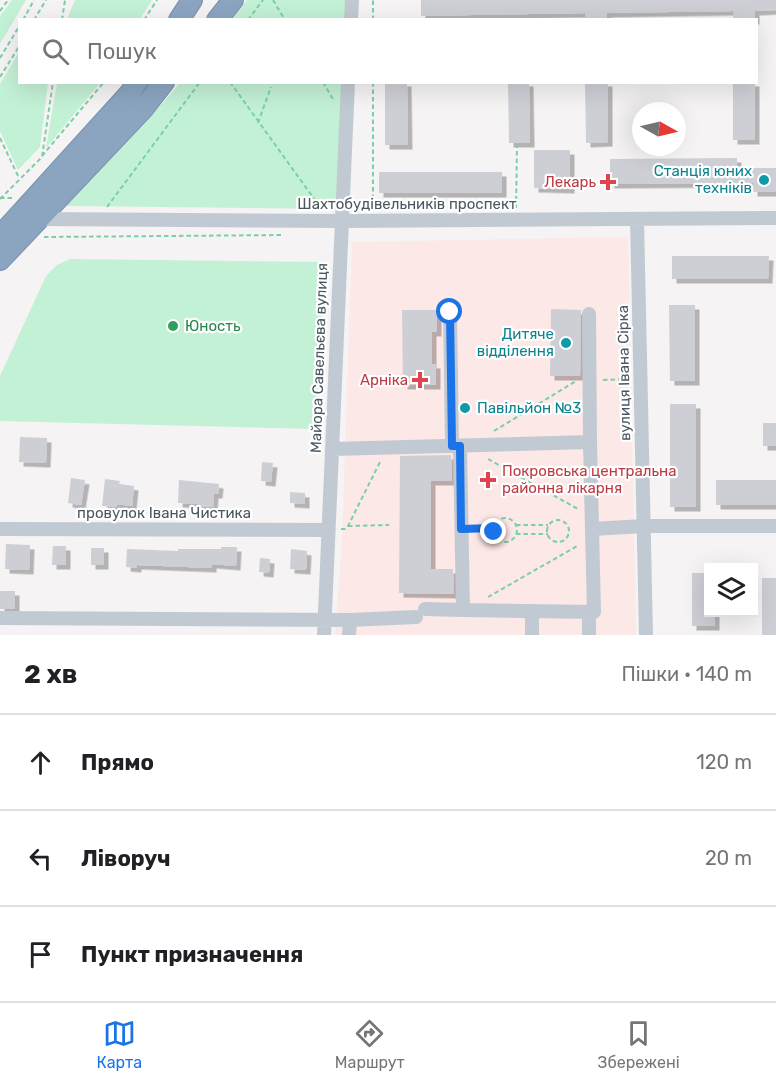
<!DOCTYPE html>
<html lang="uk">
<meta charset="utf-8">
<style>
body{margin:0;font-family:Rubik,sans-serif;background:#f6f6f6;color:#202124}
.controls{position:absolute;right:18px;bottom:18px;display:grid;overflow:hidden;border-radius:0px;box-shadow:0 6px 24px #0002}
.controls button{width:54px;height:54px;display:grid;place-items:center;padding:0;border:0;border-bottom:2px solid #e0e0e0;background:#fff;color:#202124;font:30px sans-serif}
.compass{position:absolute;left:632px;top:102px;width:54px;height:54px;border-radius:50%;background:#fff;box-shadow:0 6px 24px #0002;rotate:98deg}
.stop{position:absolute;width:18px;height:18px;margin:-14px;border:4px solid #1a73e8;border-radius:50%;background:#fff}
.stop.end{background:#1a73e8;border-color:#fff;box-shadow:0 2px 6px #0008}
.list{margin:0;padding:0;list-style:none}
h2{display:flex;justify-content:space-between;align-items:center;height:78px;margin:0;padding:0 24px;font-size:26px}
h2 small{font-size:20px;font-weight:400;color:#757577}
.list li{display:grid;grid-template-columns:39px 1fr auto;gap:18px;align-items:center;box-sizing:border-box;height:96px;padding:0 24px;border-top:2px solid #e0e0e0}
.list b{display:block;font-size:22px;white-space:nowrap}
.list em{font-size:20px;font-style:normal;color:#757577}
.icon{flex:none;width:33px;height:33px;fill:none;stroke:currentColor;stroke-width:2;stroke-linecap:round;stroke-linejoin:round}
.map{position:relative;flex:none;width:776px;height:635px;overflow:hidden}
.search{position:absolute;background:#fff;box-shadow:0 6px 24px #0002;left:18px;right:18px;top:18px;height:66px;display:flex;align-items:center;gap:15px;box-sizing:border-box;padding:0 21px;border-radius:0px;color:#757577;font-size:22px}
.sheet{height:366px;background:#fff}
nav{display:flex;justify-content:space-around;align-items:center;box-sizing:border-box;height:84px;border-top:2px solid #e0e0e0;background:#fff;font-size:16px;color:#757577}
nav a{display:grid;justify-items:center;gap:3px}
nav .on{color:#1a73e8}
.map>svg:first-child{display:block}
.medical{fill:#fce8e6}
.green{fill:#c3f1d5}
.building{fill:#cdcfd5;filter:url(#shadow)}
.lines{fill:none;stroke-linecap:round;stroke-linejoin:round}
.highway-casing{stroke:#7690ad;stroke-width:22}
.path{stroke:#7ad0a6;stroke-width:2;stroke-dasharray:4.5 3;stroke-linecap:butt}
.minor{stroke:#c1cad2;stroke-width:14}
.highway{stroke:#8ba5c1;stroke-width:20}
.route{stroke:#1a73e8;stroke-width:8}
.culture-dot{fill:#0f9aa8;stroke:#fff;stroke-width:2}
.health-dot{fill:#e0444e;stroke:#fff;stroke-width:2}
.leisure-dot{fill:#2e9e5b;stroke:#fff;stroke-width:2}
.labels{text-anchor:middle;dominant-baseline:central;stroke-width:4.5;stroke-linejoin:round;paint-order:stroke}
.culture-label{font-size:15px;fill:#0d838f;stroke:#fff;text-anchor:end}
.health-label{font-size:15px;fill:#be3a42;stroke:#fff;text-anchor:end}
.street-label{font-size:15px;fill:#4a5661;stroke:#fff}
.leisure-label{font-size:15px;fill:#27864d;stroke:#fff;text-anchor:start}
</style>
<div class="map">
<svg width="776" height="635" viewBox="0 0 776 635">
<defs>
<filter id="shadow"><feDropShadow dx="4.5" dy="4.5" stdDeviation="0" flood-color="#0004"/></filter>
</defs>
<rect width="100%" height="100%" fill="#f5f3f3"/>
<path class="medical" d="M628,237L636,635H335L342,543L352,242Z"/>
<path class="green" d="M12,0H26L0,44V16Z
M75,0H152L140,19H67Z
M247,0H351L350,19L231,20Z
M19,52L20,82L48,83L40,147L18,170L0,131V84Z
M57,83H100L46,148Z
M180,83H347L342,209L67,206V203C104,163 145,125 180,83Z
M70,259L324,262L318,429L0,421V376L46,276L57,265Z"/>
<path class="building" d="M421,0H776V10L755,11V20H733V11L607,13V20H585V13L421,16Z
M385,82H407L408,145H385Z
M508,82H529L530,143H509Z
M585,82H608V142L586,143Z
M733,82H755V140H733Z
M534,150H570V189L534,188Z
M737,158V168H776V192H753V183L610,184V159Z
M379,172H502V193H379Z
M672,256H769L768,279H672Z
M669,305H695V381H670Z
M551,309L581,310L580,376H550Z
M402,310H437V332H432V364H436V385H403Z
M670,404H696V507H670Z
M763,423H776V446H763Z
M20,437L47,438L46,463L19,462Z
M451,455L452,481H431V569H453L454,594L399,593L400,456Z
M262,462L273,463L271,482L261,481Z
M71,478L85,480L81,505L68,503Z
M105,479L120,481L119,484L134,486L132,506L117,504V507L102,506Z
M179,480L219,484L218,494H214L213,507L199,506L200,504L178,503Z
M716,480H776V505H716Z
M290,492L305,493V504L290,503Z
M6,544L30,545L29,570L5,569Z
M53,546H66V565H52Z
M221,547H237L236,566L212,564V568L137,565V568L126,567L127,549L178,551V549H221Z
M91,548H104V565H91Z
M291,549L307,551L306,570L290,569Z
M260,558L270,559L269,573L259,572Z
M692,573H708V612H715V626H692Z
M762,578H776V635H762Z
M0,591H15V609H0Z"/>
<g class="lines">
<defs>
<path id="highway" d="M179,20L192,0
M217,20L233,0
M0,236L130,93L137,82
M0,260L143,109L164,82"/>
</defs>
<use href="#highway" class="highway-casing"/>
<path class="path" d="M273,0L285,20
M0,11L8,0
M23,20L34,0
M34,20L46,0
M62,20L65,0
M144,20L157,0
M248,20L263,0
M373,20V0
M0,58L20,25
M0,77L20,45
M230,82L320,207
M323,82L334,101
M373,82V209
M258,123L271,87
M0,138L19,178
M42,156L104,82
M0,198H12
M0,199L42,157L53,82
M107,207L200,82
M516,208L517,145
M44,237L284,235
M603,380L627,379
M494,431L576,381
M488,459L578,509
M493 530a12 12 0 1 1 24 0a12 12 0 1 1-24 0Z
M547 531a11 11 0 1 1 22 0a11 11 0 1 1-22 0Z
M516,525H548
M348,526L389,525
M341,529H345L348,526L381,460
M473,529L494,528
M516,534H548
M488,597L579,545"/>
<path class="minor" d="M351,20L352,0
M39,219L342,221L776,218
M637,219L646,635
M450,312L452,446
M589,314L590,442
M460,446L463,610L594,612L592,529
M332,449L590,442L592,529L644,526H776
M0,529L328,530
M425,609L463,610
M532,611V635
M589,611V635
M0,618L350,620L416,617
M324,635L348,82
M349,635L350,620"/>
<use href="#highway" class="highway"/>
</g>
<g class="lines">
<path class="route" d="M450,312L452,446H460L461,529L494,528V532"/>
</g>
<g class="culture-dot">
<circle cx="764" cy="180" r="6"/>
<circle cx="566" cy="343" r="6"/>
<circle cx="465" cy="408" r="6"/>
</g>
<g class="health-dot">
<path d="M605 173h6v6h6v6h-6v6h-6v-6h-6v-6h6z"/>
<path d="M417 371h6v6h6v6h-6v6h-6v-6h-6v-6h6z"/>
<path d="M485 471h6v6h6v6h-6v6h-6v-6h-6v-6h6z"/>
</g>
<circle class="leisure-dot" cx="173" cy="326" r="6"/>
<g class="labels">
<g class="culture-label">
<text x="752" y="171">Станція юних<tspan x="752" dy="17">техніків</tspan></text>
<text x="554" y="334">Дитяче<tspan x="554" dy="17">відділення</tspan></text>
<text x="477" y="408" text-anchor="start">Павільйон №3</text>
</g>
<g class="health-label">
<text x="596" y="182">Лекарь</text>
<text x="408" y="380">Арніка</text>
<text x="502" y="471" text-anchor="start">Покровська центральна<tspan x="502" dy="17">районна лікарня</tspan></text>
</g>
<g class="street-label">
<text x="407" y="204">Шахтобудівельників проспект</text>
<text transform="translate(319 358) rotate(-88)">Майора Савельєва вулиця</text>
<text transform="translate(624 373) rotate(-91)">вулиця Івана Сірка</text>
<text x="164" y="513">провулок Івана Чистика</text>
</g>
<g class="leisure-label">
<text x="185" y="326">Юность</text>
</g>
</g>
</svg>
<div class="controls">
<button><svg class="icon" aria-label="layers" viewBox="0 0 24 24"><path d="M12 4l9 5-9 5-9-5zM3 14l9 5 9-5"/></svg></button>
</div>
<svg class="compass" viewBox="-18 -18 36 36"><path d="M0-13l5 13h-10z" fill="#e53935"/><path d="M0 13l5-13h-10z" fill="#757577"/></svg>
<div class="stop" style="left:450px;top:312px"></div>
<div class="stop end" style="left:494px;top:532px"></div>
<div class="search"><svg class="icon" aria-label="search" viewBox="0 0 24 24"><circle cx="10" cy="10" r="6"/><path d="M15 15l6 6"/></svg>Пошук</div>
</div>
<section class="sheet">
<h2>2 хв<small>Пішки · 140 m</small></h2>
<ul class="list">
<li><svg class="icon" aria-label="ahead" viewBox="0 0 24 24"><path d="M12 20V5M6 11l6-6 6 6"/></svg><div><b>Прямо</b></div><em>120 m</em></li>
<li><svg class="icon" aria-label="left" viewBox="0 0 24 24"><path d="M17 20v-9H6M10 6l-5 5 5 5"/></svg><div><b>Ліворуч</b></div><em>20 m</em></li>
<li><svg class="icon" aria-label="arrive" viewBox="0 0 24 24"><path d="M6 21V4h12l-3 4 3 4H6"/></svg><div><b>Пункт призначення</b></div></li>
</ul>
</section>
<nav>
<a class="on"><svg class="icon" aria-label="map" viewBox="0 0 24 24"><path d="M3 6l6-2 6 2 6-2v14l-6 2-6-2-6 2zM9 4v14M15 6v14"/></svg>Карта</a>
<a><svg class="icon" aria-label="directions" viewBox="0 0 24 24"><path d="M12 3l9 9-9 9-9-9zM9 14v-3h6M13 9l2 2-2 2"/></svg>Маршрут</a>
<a><svg class="icon" aria-label="saved" viewBox="0 0 24 24"><path d="M7 4h10v16l-5-4-5 4z"/></svg>Збережені</a>
</nav>
